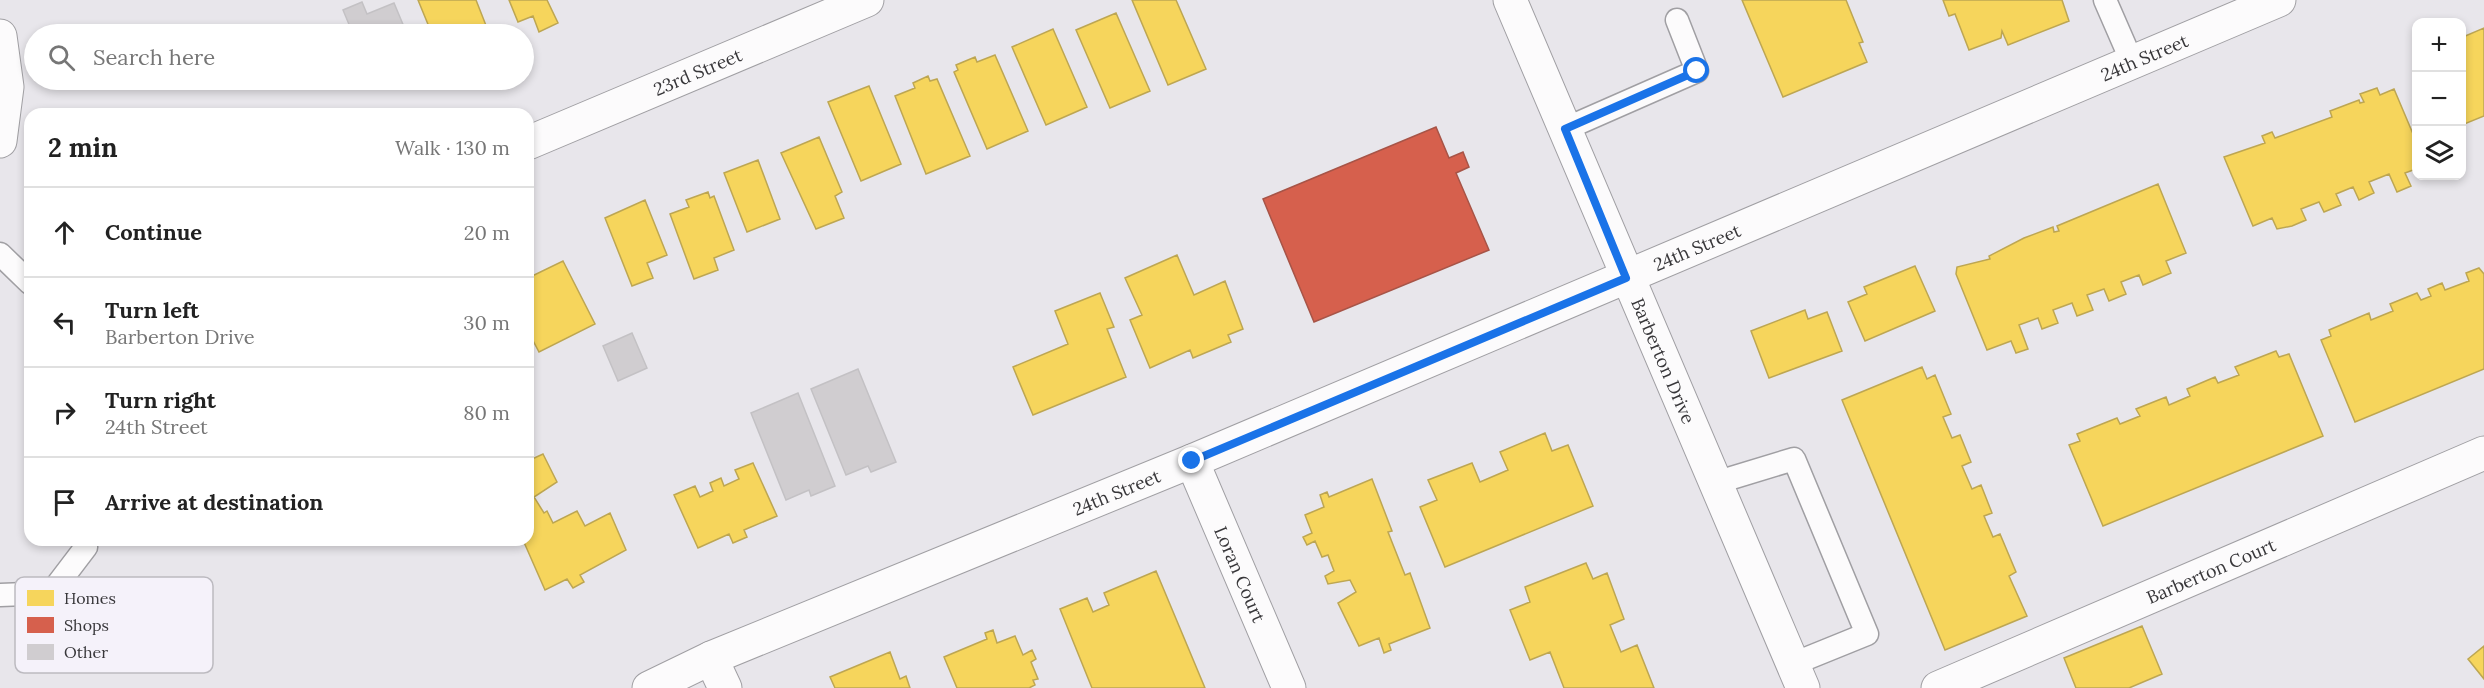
<!DOCTYPE html>
<meta charset="utf-8">
<style>
body{margin:0;font-family:Lora,serif;background:#f2f2f2;color:#222}
.controls{position:absolute;right:18px;top:18px;display:grid;overflow:hidden;border-radius:12px;box-shadow:0 3px 9px #0003}
.controls button{width:54px;height:54px;display:grid;place-items:center;padding:0;border:0;border-bottom:2px solid #e0e0e0;background:#fff;color:#222;font:30px sans-serif}
.stop{position:absolute;width:18px;height:18px;margin:-14px;border:4px solid #1a73e8;border-radius:50%;background:#fff}
.stop.end{background:#1a73e8;border-color:#fff;box-shadow:0 2px 6px #0008}
.list{margin:0;padding:0;list-style:none}
h2{display:flex;justify-content:space-between;align-items:center;height:78px;margin:0;padding:0 24px;font-size:26px}
h2 small{font-size:20px;font-weight:400;color:#767676}
.list li{display:grid;grid-template-columns:39px 1fr auto;gap:18px;align-items:center;box-sizing:border-box;height:90px;padding:0 24px;border-top:2px solid #e0e0e0}
.list b{display:block;font-size:22px;white-space:nowrap}
.list p{margin:0;font-size:20px;white-space:nowrap;color:#767676}
.list em{font-size:20px;font-style:normal;color:#767676}
.icon{flex:none;width:33px;height:33px;fill:none;stroke:currentColor;stroke-width:2;stroke-linecap:round;stroke-linejoin:round}
.map{position:relative;flex:none;width:2484px;height:688px;overflow:hidden}
.search{position:absolute;background:#fff;box-shadow:0 3px 9px #0003;left:24px;top:24px;width:510px;height:66px;display:flex;align-items:center;gap:15px;box-sizing:border-box;padding:0 21px;border-radius:33px;color:#767676;font-size:22px}
.panel{position:absolute;background:#fff;box-shadow:0 3px 9px #0003;left:24px;top:108px;width:510px;height:438px;border-radius:18px}
.map>svg:first-child{display:block}
.homes{fill:#f6d55c;stroke:#bda652;stroke-width:1.5}
.shops{fill:#d6604d;stroke:#a75447;stroke-width:1.5}
.building{fill:#d0cdd0;stroke:#c3c1c4;stroke-width:1.5}
.lines{fill:none;stroke-linecap:round;stroke-linejoin:round}
.service-casing{stroke:#a09fa3;stroke-width:25}
.minor-casing{stroke:#a09fa3;stroke-width:35}
.tertiary-casing{stroke:#a09fa3;stroke-width:35}
.service{stroke:#fcfbfc;stroke-width:22}
.minor{stroke:#fcfbfc;stroke-width:33}
.tertiary{stroke:#fcfbfc;stroke-width:33}
.route{stroke:#1a73e8;stroke-width:8}
.labels{text-anchor:middle;dominant-baseline:central;stroke-width:6;stroke-linejoin:round;paint-order:stroke}
.street-label{font-size:18px;fill:#38373a;stroke:#f5f2fa}
.key{fill:#f5f2fa;stroke:#bcbac0;stroke-width:1.5}
.key-label{font-size:16px;fill:#38373a}
</style>
<div class="map">
<svg width="2484" height="688" viewBox="0 0 2484 688">
<rect width="100%" height="100%" fill="#e8e6eb"/>
<path class="homes" d="M418,0H476L487,28L471,34H432Z
M509,0H547L558,23L539,32L533,16L518,22Z
M1132,0H1176L1206,69L1168,85Z
M1742,0H1846L1863,42L1859,43L1867,62L1783,97Z
M1943,0H2062L2069,21L2008,45L2002,31L2001,38L1969,50L1955,14L1949,16Z
M1116,13L1150,91L1110,108L1076,30Z
M2484,28V116L2462,125V44L2465,43L2463,37Z
M1053,29L1087,107L1046,125L1012,47Z
M995,55L1028,131L987,149L954,72L958,70L956,65L975,57L977,62Z
M928,76L930,81L937,79L970,156L926,174L895,96L915,88L913,83Z
M869,86L901,164L861,181L828,102Z
M2377,88L2380,95L2394,89L2416,141V169L2405,173L2411,186L2397,192L2389,174L2369,182L2374,193L2359,200L2353,187L2336,194L2341,205L2324,212L2319,202L2301,209L2306,220L2292,226L2277,229L2272,218L2253,226L2224,157L2265,143L2262,136L2272,132L2275,138L2332,117L2330,111L2359,100L2360,103L2364,102L2360,94Z
M819,137L842,192L835,196L844,218L816,229L781,153Z
M758,160L780,219L747,232L724,173Z
M2158,184L2186,253L2166,261L2171,273L2143,285L2139,275L2121,282L2126,294L2109,301L2104,289L2087,295L2093,310L2077,316L2072,303L2053,310L2058,323L2042,329L2038,318L2019,325L2028,349L2016,353L2011,341L1987,350L1956,274L1957,267L1990,259L1989,256L2024,238L2053,227L2054,232L2059,231L2057,226Z
M708,192L710,198L714,196L734,250L714,258L718,270L694,279L670,214L689,207L686,200Z
M645,200L667,255L647,263L653,278L632,286L605,218Z
M1177,255L1194,295L1225,281L1243,329L1228,335L1231,342L1193,358L1190,350L1150,368L1130,320L1142,315L1125,278Z
M563,261L595,324L539,352L528,331V278Z
M1915,266L1935,311L1865,341L1848,302L1867,294L1864,287Z
M2479,268L2484,274V369L2355,422L2321,340L2331,336L2329,330L2369,313L2371,320L2393,311L2390,304L2417,293L2421,300L2431,296L2428,289L2442,283L2445,290L2469,281L2466,273Z
M1100,293L1114,327L1107,329L1126,377L1033,415L1013,367L1068,344L1055,311Z
M1805,310L1808,319L1827,312L1842,351L1769,378L1751,331Z
M2276,351L2279,357L2289,354L2323,436L2103,526L2069,445L2080,441L2077,434L2117,418L2120,424L2140,416L2136,409L2166,397L2169,405L2190,396L2187,389L2215,377L2218,383L2239,375L2235,367Z
M1922,367L1927,379L1935,375L1951,414L1943,417L1952,438L1960,435L1971,462L1962,466L1972,489L1981,485L1992,513L1984,516L1993,537L2000,534L2016,572L2009,576L2027,616L1945,650L1842,400Z
M1545,433L1552,451L1568,445L1593,506L1445,567L1420,507L1437,500L1428,480L1472,463L1480,482L1508,470L1500,452Z
M543,454L557,482L534,497L544,513L547,511L553,523L577,511L585,526L610,513L626,550L580,575L584,582L573,588L567,579L545,590L523,540H528V456L530,460Z
M753,463L777,516L744,530L747,537L733,543L729,534L698,548L674,495L695,486L700,497L713,491L710,483L721,478L724,486L739,479L735,470Z
M1372,479L1392,531L1388,532L1405,575L1410,573L1430,628L1389,644L1391,650L1384,653L1379,638L1359,646L1338,603L1356,592L1350,580L1328,584L1325,576L1334,571L1328,555L1322,557L1315,541L1307,545L1303,537L1312,533L1305,515L1324,507L1320,495L1327,492L1329,497Z
M1586,563L1593,579L1607,573L1624,619L1610,625L1621,652L1637,645L1654,688H1564L1550,652L1530,660L1510,610L1530,602L1525,587Z
M1156,571L1205,688H1092L1060,609L1087,598L1093,612L1109,605L1104,593Z
M2142,626L2162,674L2129,688H2076L2064,658Z
M993,630L997,643L1015,636L1023,655L1032,650L1036,659L1031,662L1038,679L1033,680L1035,685L1029,688H957L944,657L987,639L985,633Z
M2484,646V679L2468,659Z
M890,652L900,679L906,676L910,688H835L830,677Z"/>
<path class="shops" d="M1436,127L1449,158L1463,152L1469,167L1456,173L1489,250L1314,322L1263,199Z"/>
<path class="building" d="M362,2L367,14L394,3L407,34H353L343,10Z
M371,80H391L374,86Z
M632,333L647,368L618,381L603,346Z
M858,369L896,462L871,472L868,466L846,475L811,389Z
M798,393L835,486L811,496L809,490L786,500L751,413Z"/>
<g class="lines">
<defs>
<path id="service" d="M2105,0L2132,62
M1565,129L1697,71L1677,20
M0,254L30,283
M1715,483L1794,459L1867,634L1793,664
M0,595L51,593L86,547L84,540"/>
<g id="minor">
<path id="s1" d="M1510,0L1803,688"/>
<path d="M0,36L7,87L0,141"/>
<path id="s2" d="M528,143L867,0"/>
<path id="s3" d="M1192,461L1289,688"/>
<path d="M711,658L725,688"/>
<path id="s4" d="M1938,688L2484,453"/>
</g>
<g id="tertiary">
<path id="s5" d="M649,688L711,658L1192,461L2279,0"/>
</g>
</defs>
<use href="#service" class="service-casing"/>
<use href="#minor" class="minor-casing"/>
<use href="#tertiary" class="tertiary-casing"/>
<use href="#service" class="service"/>
<use href="#minor" class="minor"/>
<use href="#tertiary" class="tertiary"/>
</g>
<g class="lines">
<path class="route" d="M1192,461L1626,278L1565,129L1697,71"/>
</g>
<g class="labels">
<g class="street-label">
<text stroke="none"><textPath href="#s5" startOffset="1623">24th Street</textPath></text>
<text stroke="none"><textPath href="#s2" startOffset="184">23rd Street</textPath></text>
<text stroke="none"><textPath href="#s5" startOffset="1137">24th Street</textPath></text>
<text stroke="none"><textPath href="#s1" startOffset="392">Barberton Drive</textPath></text>
<text stroke="none"><textPath href="#s5" startOffset="507">24th Street</textPath></text>
<text stroke="none"><textPath href="#s4" startOffset="297">Barberton Court</textPath></text>
<text stroke="none"><textPath href="#s3" startOffset="123">Loran Court</textPath></text>
</g>
</g>
<rect x="15" y="577" width="198" height="96" rx="9" class="key"/>
<rect x="27" y="590" width="27" height="16" fill="#f6d55c"/>
<rect x="27" y="617" width="27" height="16" fill="#d6604d"/>
<rect x="27" y="644" width="27" height="16" fill="#d0cdd0"/>
<g class="key-label">
<text x="64" y="604">Homes</text>
<text x="64" y="631">Shops</text>
<text x="64" y="658">Other</text>
</g>
</svg>
<div class="controls">
<button>+</button>
<button>−</button>
<button><svg class="icon" aria-label="layers" viewBox="0 0 24 24"><path d="M12 4l9 5-9 5-9-5zM3 14l9 5 9-5"/></svg></button>
</div>
<div class="stop" style="left:1697px;top:71px"></div>
<div class="stop end" style="left:1192px;top:461px"></div>
<div class="search"><svg class="icon" aria-label="search" viewBox="0 0 24 24"><circle cx="10" cy="10" r="6"/><path d="M15 15l6 6"/></svg>Search here</div>
<section class="panel">
<h2>2 min<small>Walk · 130 m</small></h2>
<ul class="list">
<li><svg class="icon" aria-label="ahead" viewBox="0 0 24 24"><path d="M12 20V5M6 11l6-6 6 6"/></svg><div><b>Continue</b></div><em>20 m</em></li>
<li><svg class="icon" aria-label="left" viewBox="0 0 24 24"><path d="M17 20v-9H6M10 6l-5 5 5 5"/></svg><div><b>Turn left</b><p>Barberton Drive</p></div><em>30 m</em></li>
<li><svg class="icon" aria-label="right" viewBox="0 0 24 24"><path d="M7 20v-9h11M14 6l5 5-5 5"/></svg><div><b>Turn right</b><p>24th Street</p></div><em>80 m</em></li>
<li><svg class="icon" aria-label="arrive" viewBox="0 0 24 24"><path d="M6 21V4h12l-3 4 3 4H6"/></svg><div><b>Arrive at destination</b></div></li>
</ul>
</section>
</div>
